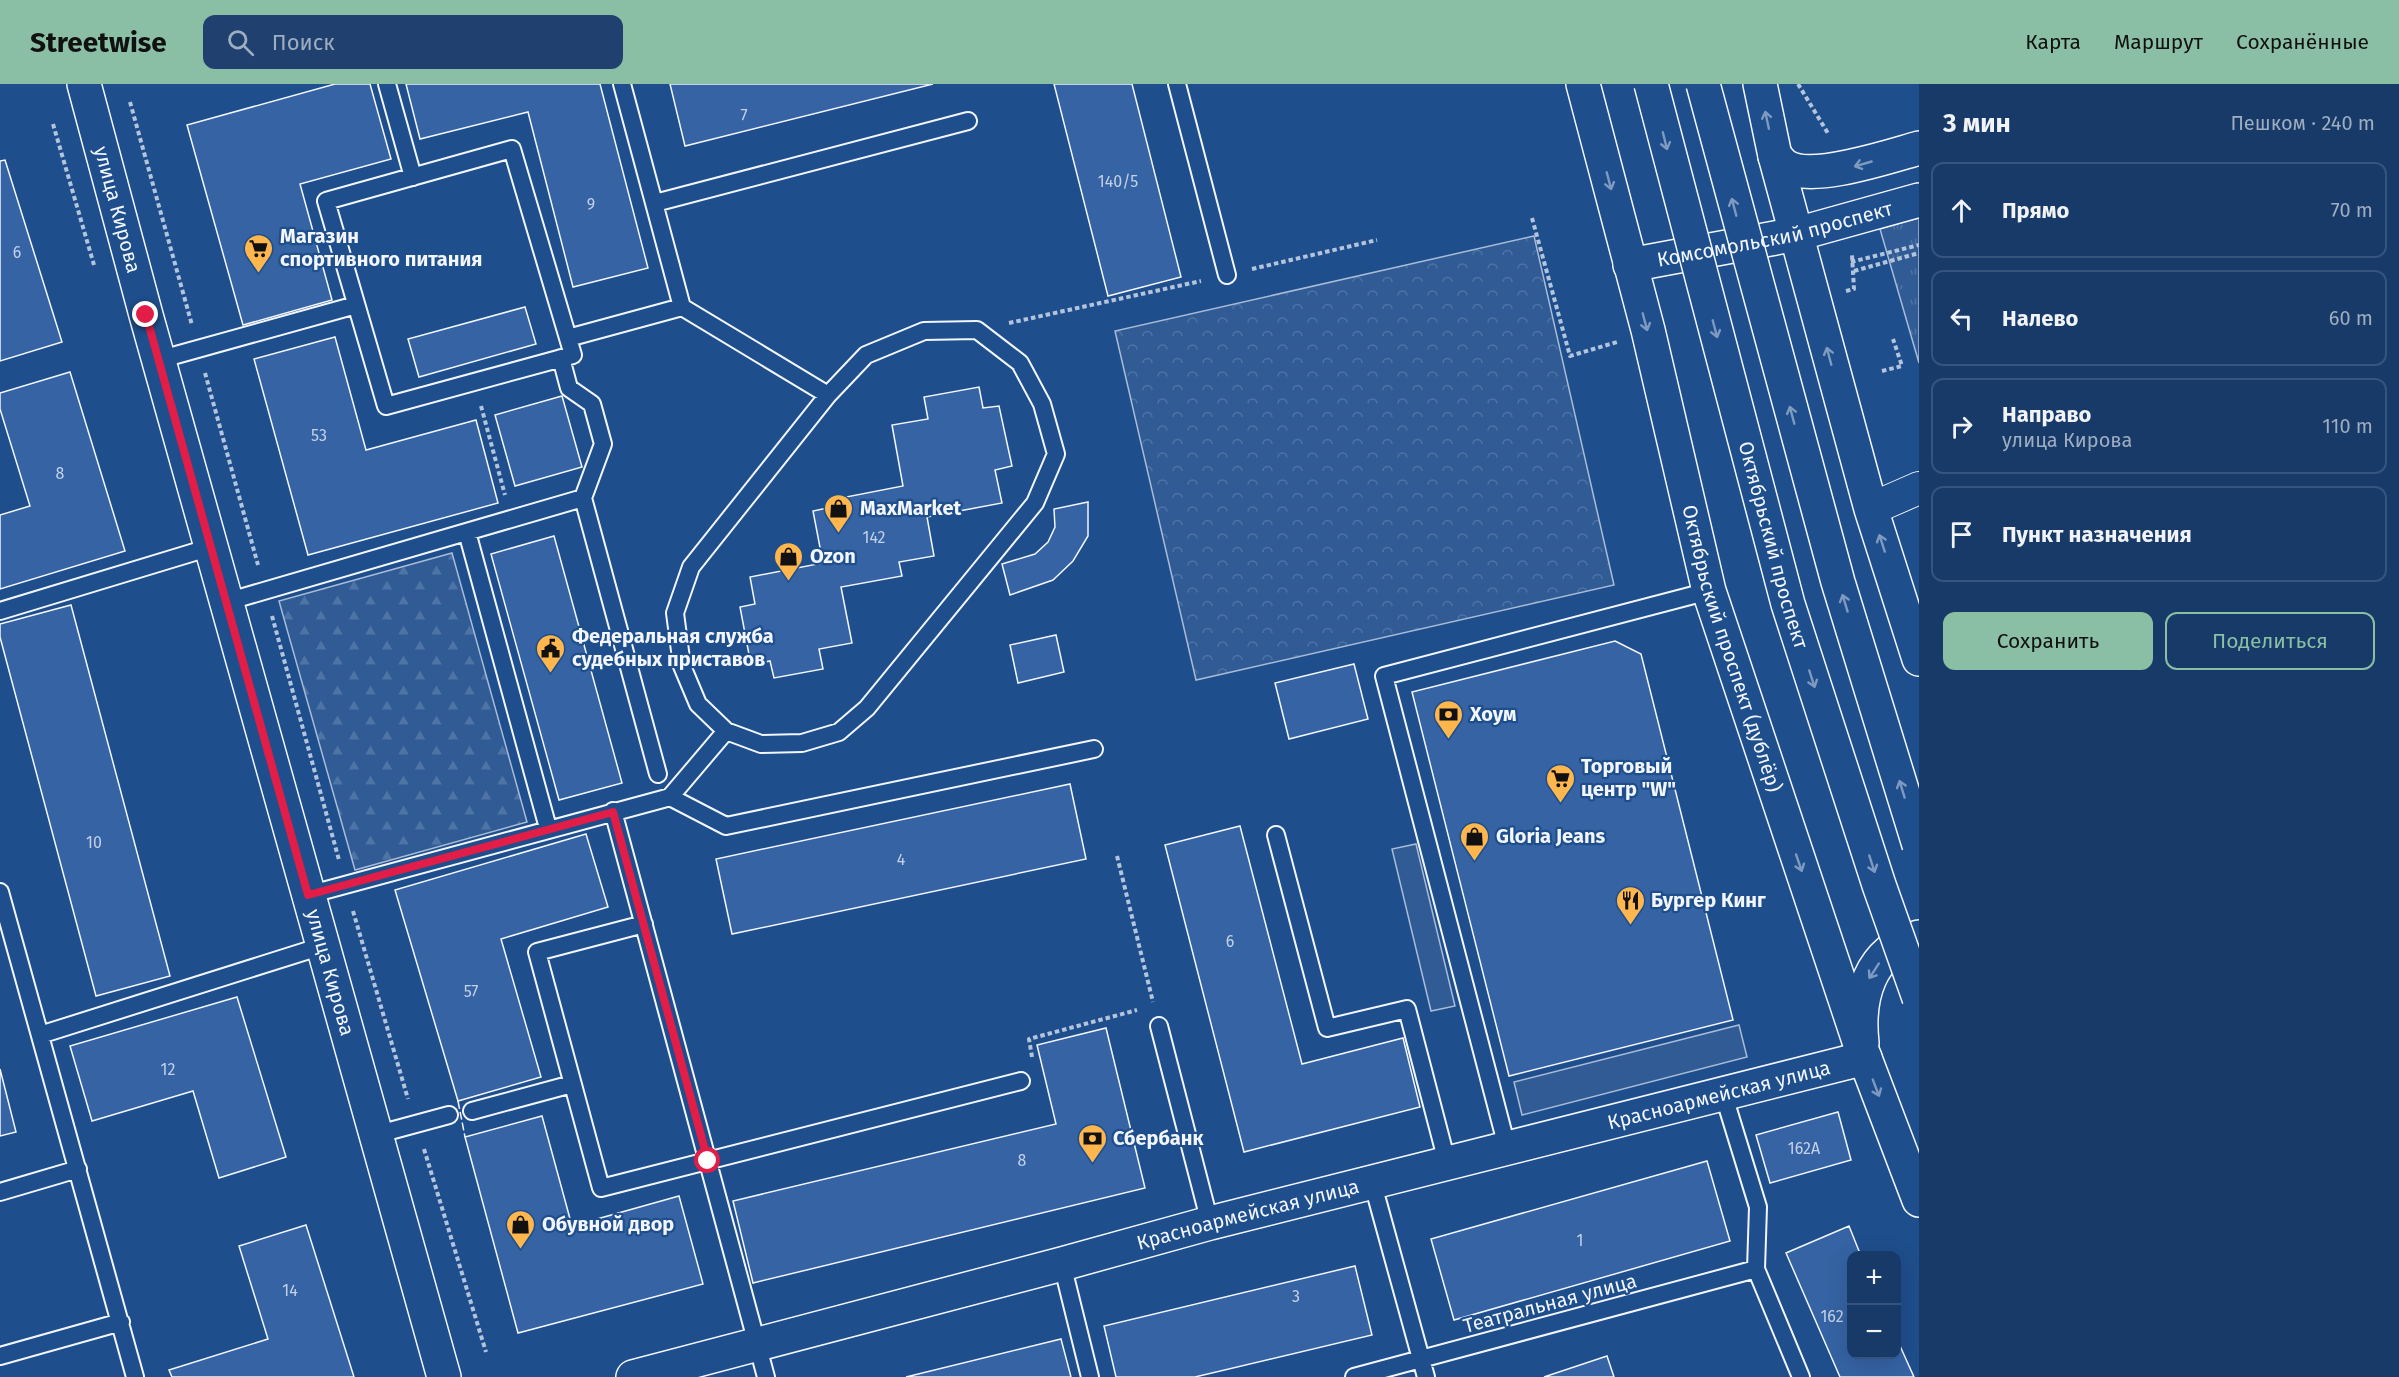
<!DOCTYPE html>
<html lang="ru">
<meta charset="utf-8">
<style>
body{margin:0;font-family:"Fira Sans",sans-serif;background:#20416f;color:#f1f3f6}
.controls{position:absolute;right:18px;bottom:18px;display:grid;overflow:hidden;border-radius:12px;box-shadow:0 6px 24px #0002}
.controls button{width:54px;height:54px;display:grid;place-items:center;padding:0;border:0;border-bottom:2px solid #36547d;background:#173a69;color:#f1f3f6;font:30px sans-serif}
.stop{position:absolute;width:18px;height:18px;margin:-14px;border:4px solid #e11d48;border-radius:50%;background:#fff}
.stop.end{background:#e11d48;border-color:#fff;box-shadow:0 2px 6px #0008}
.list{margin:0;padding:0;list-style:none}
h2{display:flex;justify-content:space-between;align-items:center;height:78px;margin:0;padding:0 24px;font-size:26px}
h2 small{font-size:20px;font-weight:400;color:#9eadc0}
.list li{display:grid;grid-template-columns:39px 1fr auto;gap:18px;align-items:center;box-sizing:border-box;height:96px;margin:0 12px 12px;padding:0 12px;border:2px solid #36547d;border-radius:12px}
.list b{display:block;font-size:22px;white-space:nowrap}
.list p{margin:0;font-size:20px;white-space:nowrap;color:#9eadc0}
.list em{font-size:20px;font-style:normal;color:#9eadc0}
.actions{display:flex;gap:12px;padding:18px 24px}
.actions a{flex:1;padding:14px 0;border:2px solid #8abfa5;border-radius:12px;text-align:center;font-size:21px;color:#8abfa5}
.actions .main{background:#8abfa5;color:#111}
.icon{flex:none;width:33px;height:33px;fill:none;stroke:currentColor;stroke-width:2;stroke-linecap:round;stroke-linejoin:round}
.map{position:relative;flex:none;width:1919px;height:1293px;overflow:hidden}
header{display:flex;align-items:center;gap:36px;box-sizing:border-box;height:84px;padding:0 30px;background:#8abfa5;color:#111}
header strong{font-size:28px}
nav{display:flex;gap:33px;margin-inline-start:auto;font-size:21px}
.search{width:420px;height:54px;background:#20416f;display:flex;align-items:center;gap:15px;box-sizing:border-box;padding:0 21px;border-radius:12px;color:#9eadc0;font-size:22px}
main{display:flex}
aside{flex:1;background:#173a69}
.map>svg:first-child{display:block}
.grass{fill:url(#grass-tufts);stroke:#a8bbd7;stroke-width:1.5}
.forest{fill:url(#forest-firs);stroke:#a8bbd7;stroke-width:1.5}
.park{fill:url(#park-crowns);stroke:#a8bbd7;stroke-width:1.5}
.built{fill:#305b95;stroke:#a8bbd7;stroke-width:1.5}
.building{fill:#3563a3;stroke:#f2f6ff;stroke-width:1.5}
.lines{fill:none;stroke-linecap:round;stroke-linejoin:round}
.service-casing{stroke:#f2f6ff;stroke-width:20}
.minor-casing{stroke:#f2f6ff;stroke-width:34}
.tertiary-casing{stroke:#f2f6ff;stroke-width:36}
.secondary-casing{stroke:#f2f6ff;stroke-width:36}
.path{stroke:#b3c4dc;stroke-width:4;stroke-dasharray:4.5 3;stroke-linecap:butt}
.service{stroke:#1f4e8c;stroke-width:16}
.minor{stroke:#1f4e8c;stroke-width:32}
.tertiary{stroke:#1f4e8c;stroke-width:33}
.secondary{stroke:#1f4e8c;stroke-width:33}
.primary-bridge-casing{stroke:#f2f6ff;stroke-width:36;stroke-linecap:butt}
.primary-bridge{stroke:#1f4e8c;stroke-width:33}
.fence{stroke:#f2f6ff;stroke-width:1.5;stroke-dasharray:8 3;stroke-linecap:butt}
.oneway{stroke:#7e9ac0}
.route{stroke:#e11d48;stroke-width:8}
.labels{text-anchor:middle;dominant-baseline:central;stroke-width:4.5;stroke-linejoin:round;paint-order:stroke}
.number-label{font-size:16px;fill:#c3d1e8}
.street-label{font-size:20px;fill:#f2f6ff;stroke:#1f4e8c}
.poi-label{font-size:20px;font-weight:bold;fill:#f2f6ff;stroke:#1f4e8c;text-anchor:start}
</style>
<header>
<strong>Streetwise</strong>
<div class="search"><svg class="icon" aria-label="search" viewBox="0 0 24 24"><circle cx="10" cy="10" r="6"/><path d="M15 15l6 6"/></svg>Поиск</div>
<nav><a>Карта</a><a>Маршрут</a><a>Сохранённые</a></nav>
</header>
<main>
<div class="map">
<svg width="1919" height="1293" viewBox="0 0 1919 1293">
<defs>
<pattern id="grass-tufts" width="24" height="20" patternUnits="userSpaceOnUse" patternTransform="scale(1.5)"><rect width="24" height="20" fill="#305b95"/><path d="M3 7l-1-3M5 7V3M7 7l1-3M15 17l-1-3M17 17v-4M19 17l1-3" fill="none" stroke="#4e73a5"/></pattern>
<pattern id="forest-firs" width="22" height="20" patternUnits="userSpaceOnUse" patternTransform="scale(1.5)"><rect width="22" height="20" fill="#305b95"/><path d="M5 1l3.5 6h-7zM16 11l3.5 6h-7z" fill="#4e73a5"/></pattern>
<pattern id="park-crowns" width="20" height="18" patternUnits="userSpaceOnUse" patternTransform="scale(1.5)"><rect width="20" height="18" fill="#305b95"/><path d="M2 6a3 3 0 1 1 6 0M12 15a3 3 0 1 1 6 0" fill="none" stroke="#4e73a5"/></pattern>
</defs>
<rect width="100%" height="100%" fill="#1f4e8c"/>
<path class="grass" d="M1919,134V279L1880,145Z"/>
<path class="forest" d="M452,469L527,738L355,786L279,517Z"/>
<path class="park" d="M1534,152L1614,501L1196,596L1115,247Z"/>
<path class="built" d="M1416,760L1455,922L1431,927L1392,765Z
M1739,941L1747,973L1522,1031L1514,998Z"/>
<path class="building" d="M335,0H370L391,75L300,100L332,216L243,241L187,41Z
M406,0H600L648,184L573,203L528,28L420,55Z
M670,0H933L685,62Z
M1054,0H1132L1181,193L1108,212Z
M5,76L62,258L0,277V77Z
M525,223L536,260L419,293L408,255Z
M335,253L366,366L476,336L498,419L308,471L254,275Z
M70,288L125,467L0,505V431L30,422L0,325V309Z
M979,303L983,324L999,322L1012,382L995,386L1002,419L927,433L934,472L899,478L902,492L841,503L852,559L819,565L823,585L774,594L770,577L751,581L740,523L755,520L750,493L823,479L813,427L847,420L846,413L903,402L892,341L928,335L924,313Z
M562,312L582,383L515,402L495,331Z
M1088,418V452L1073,477L1053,496L1010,511L1002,480L1035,470L1048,458L1055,443L1054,425Z
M554,452L622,699L559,716L491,470Z
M71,521L170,892L96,912L0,553V540Z
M1056,551L1064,588L1018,599L1010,561Z
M1615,557L1641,570L1733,936L1509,992L1412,608Z
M1354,580L1368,635L1289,655L1275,599Z
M1070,700L1086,775L732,850L716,775Z
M1240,742L1302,980L1403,954L1420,1023L1244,1068L1165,761Z
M586,750L608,823L501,855L541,993L458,1017L395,806Z
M237,913L286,1073L219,1094L193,1007L92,1037L70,962Z
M1106,944L1145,1104L753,1199L733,1117L1056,1040L1037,961Z
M0,985L16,1048L0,1052Z
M1838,1028L1851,1076L1770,1099L1756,1051Z
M542,1032L572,1142L679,1112L703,1200L518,1249L465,1053Z
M1707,1077L1730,1157L1454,1236L1431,1155Z
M306,1141L354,1293H172L169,1286L268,1255L239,1162Z
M1849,1142L1861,1172H1852V1270H1896V1253L1914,1293H1840L1786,1169Z
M1355,1182L1372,1251L1195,1293H1116L1104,1242Z
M1061,1255L1071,1293H906Z
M1607,1272L1614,1293H1544Z"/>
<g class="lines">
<defs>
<path id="service" d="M387,0L413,93
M1177,0L1227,191
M512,65L573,271L386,322L326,117Z
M655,119L968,37
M682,223L828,311
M977,246L1020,279L1042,320L1056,370L1035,419L867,624L839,648L802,659L761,660L726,647L698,620L682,582L675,529L691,483L828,311L866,271L924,247Z
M568,254L682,223L622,0
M561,274L569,304L592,320L603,360L583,414L658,690
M158,276L356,221
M467,448L548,744
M226,518L583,414
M0,527L211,463
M670,713L726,647
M613,727L766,1293
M1276,751L1327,944L1407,925L1447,1078
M0,808L135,1293
M308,811L663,715L670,713L726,742L1094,665
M644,840L537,868L601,1104L1021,997
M1159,942L1210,1139
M40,951L322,862
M1723,1009L1758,1123L1756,1185L1801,1293
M472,1027L572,1000
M375,1051L449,1031
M1507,1063L1384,592L1709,507
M1372,1097L1426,1293
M0,1108L78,1085
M1062,1180L1090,1293
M0,1272L121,1238
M1354,1293L1756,1185"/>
<path id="minor" d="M1871,425L1919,404"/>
<g id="tertiary">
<path d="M1862,959C1857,914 1869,866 1919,853"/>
<path id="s1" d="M633,1293L1062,1180L1210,1139L1865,974"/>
</g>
<g id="secondary">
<path id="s2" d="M84,0L146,231L444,1293"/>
<path id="s3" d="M1583,0L1648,246L1709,507L1863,969L1919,1116"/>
<path d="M1760,0L1775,72L1871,425L1919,575"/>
<path d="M1775,72C1778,75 1782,80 1785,82C1811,99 1890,72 1919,64"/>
<path id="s4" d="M1630,181L1797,150L1919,116"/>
</g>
</defs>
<use href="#service" class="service-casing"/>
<use href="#minor" class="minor-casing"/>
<use href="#tertiary" class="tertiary-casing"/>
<use href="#secondary" class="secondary-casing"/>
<path class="path" d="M1798,0L1829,51
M130,18L192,241
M53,40L94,181
M1532,134L1570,272L1617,258
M1851,178L1919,161
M1252,185L1377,156
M1854,187L1919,169
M1846,207L1854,205L1852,171
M1009,239L1201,197
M1882,287L1902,282L1893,255
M205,289L258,481
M481,322L505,411
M272,532L339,776
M1117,772L1153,918
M353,827L408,1015
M1032,973L1029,955L1137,926
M424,1065L486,1268"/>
<use href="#service" class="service"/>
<use href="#minor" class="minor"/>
<use href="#tertiary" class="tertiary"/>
<use href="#secondary" class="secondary"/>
<defs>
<g id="primary-bridge">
<path id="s5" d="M1651,0L1788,520L1879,801L1919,914"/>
<path d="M1703,0L1838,498L1919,761"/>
</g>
</defs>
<use href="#primary-bridge" class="primary-bridge-casing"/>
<use href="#primary-bridge" class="primary-bridge"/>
<path class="fence" d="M458,1017L465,1053"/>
</g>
<defs><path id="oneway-shaft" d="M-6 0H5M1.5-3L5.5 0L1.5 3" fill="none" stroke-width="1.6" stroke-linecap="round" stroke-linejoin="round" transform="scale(1.5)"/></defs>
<g class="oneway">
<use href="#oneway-shaft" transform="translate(1767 36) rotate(-102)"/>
<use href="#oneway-shaft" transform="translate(1665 57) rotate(76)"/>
<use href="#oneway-shaft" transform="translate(1863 80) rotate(164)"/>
<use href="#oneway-shaft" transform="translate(1609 97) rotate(75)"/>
<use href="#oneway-shaft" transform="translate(1734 123) rotate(-105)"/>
<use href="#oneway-shaft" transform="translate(1645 238) rotate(75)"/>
<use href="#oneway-shaft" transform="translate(1715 245) rotate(75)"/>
<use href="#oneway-shaft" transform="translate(1829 272) rotate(-105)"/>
<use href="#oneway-shaft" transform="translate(1792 331) rotate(-105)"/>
<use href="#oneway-shaft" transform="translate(1882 459) rotate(-108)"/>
<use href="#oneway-shaft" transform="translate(1845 519) rotate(-107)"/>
<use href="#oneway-shaft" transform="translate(1812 595) rotate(72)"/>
<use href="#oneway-shaft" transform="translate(1902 705) rotate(-107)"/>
<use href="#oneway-shaft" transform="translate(1799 779) rotate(71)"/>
<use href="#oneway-shaft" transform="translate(1872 780) rotate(72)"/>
<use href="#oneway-shaft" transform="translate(1874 887) rotate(123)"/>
<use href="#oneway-shaft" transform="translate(1876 1004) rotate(69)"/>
</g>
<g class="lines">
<path class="route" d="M146,231L308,811L613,728L708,1077"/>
</g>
<defs>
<symbol id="supermarket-pin" viewBox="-11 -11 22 30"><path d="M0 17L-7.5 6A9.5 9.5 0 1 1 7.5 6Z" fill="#ffb74d" stroke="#1f4e8c"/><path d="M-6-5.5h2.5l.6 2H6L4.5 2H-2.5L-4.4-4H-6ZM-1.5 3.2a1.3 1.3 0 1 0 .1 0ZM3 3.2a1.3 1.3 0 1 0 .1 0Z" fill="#111"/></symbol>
<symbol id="shop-pin" viewBox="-11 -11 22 30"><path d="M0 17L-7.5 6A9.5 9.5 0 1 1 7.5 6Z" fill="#ffb74d" stroke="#1f4e8c"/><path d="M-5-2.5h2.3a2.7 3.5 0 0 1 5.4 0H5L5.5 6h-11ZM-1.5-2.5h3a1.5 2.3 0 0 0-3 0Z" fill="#111"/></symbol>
<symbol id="civic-pin" viewBox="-11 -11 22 30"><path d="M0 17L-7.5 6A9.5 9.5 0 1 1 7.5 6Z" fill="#ffb74d" stroke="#1f4e8c"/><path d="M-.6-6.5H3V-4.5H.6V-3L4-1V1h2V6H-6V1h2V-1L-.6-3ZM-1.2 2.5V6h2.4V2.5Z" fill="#111"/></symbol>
<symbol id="bank-pin" viewBox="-11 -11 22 30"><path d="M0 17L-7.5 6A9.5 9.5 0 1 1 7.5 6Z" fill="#ffb74d" stroke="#1f4e8c"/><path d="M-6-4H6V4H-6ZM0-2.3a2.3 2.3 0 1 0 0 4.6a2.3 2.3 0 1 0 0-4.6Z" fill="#111"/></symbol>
<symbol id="restaurant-pin" viewBox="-11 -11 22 30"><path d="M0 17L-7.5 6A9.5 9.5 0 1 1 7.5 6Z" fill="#ffb74d" stroke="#1f4e8c"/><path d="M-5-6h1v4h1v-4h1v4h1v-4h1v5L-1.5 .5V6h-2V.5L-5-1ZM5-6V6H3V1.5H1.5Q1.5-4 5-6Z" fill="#111"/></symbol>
</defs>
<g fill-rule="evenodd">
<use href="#supermarket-pin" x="242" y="148" width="33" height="45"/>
<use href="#shop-pin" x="822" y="408" width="33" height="45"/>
<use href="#shop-pin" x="772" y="456" width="33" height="45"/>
<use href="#civic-pin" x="534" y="548" width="33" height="45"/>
<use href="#bank-pin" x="1432" y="614" width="33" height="45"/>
<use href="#supermarket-pin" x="1544" y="678" width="33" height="45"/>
<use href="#shop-pin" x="1458" y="736" width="33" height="45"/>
<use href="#restaurant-pin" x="1614" y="800" width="33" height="45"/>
<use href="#bank-pin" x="1076" y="1038" width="33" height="45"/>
<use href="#shop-pin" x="504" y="1124" width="33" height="45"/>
</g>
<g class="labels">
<g class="number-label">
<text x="744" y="31">7</text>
<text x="1118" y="97">140/5</text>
<text x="591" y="120">9</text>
<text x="17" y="168">6</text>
<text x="319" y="351">53</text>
<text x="60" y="389">8</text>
<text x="874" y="453">142</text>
<text x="94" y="758">10</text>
<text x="901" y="775">4</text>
<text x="1230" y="857">6</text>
<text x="471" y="907">57</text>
<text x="168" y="985">12</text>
<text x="1804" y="1064">162А</text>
<text x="1022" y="1076">8</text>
<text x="1580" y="1156">1</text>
<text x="290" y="1206">14</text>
<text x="1296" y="1212">3</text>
<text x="1832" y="1232">162</text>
</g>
<g class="street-label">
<text stroke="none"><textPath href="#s2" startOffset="130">улица Кирова</textPath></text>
<text stroke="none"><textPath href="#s4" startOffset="148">Комсомольский проспект</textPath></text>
<text stroke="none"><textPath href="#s5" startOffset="477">Октябрьский проспект</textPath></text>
<text stroke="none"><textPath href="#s3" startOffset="584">Октябрьский проспект (дублёр)</textPath></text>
<text stroke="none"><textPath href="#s2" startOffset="922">улица Кирова</textPath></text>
<text stroke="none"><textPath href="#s1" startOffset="1122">Красноармейская улица</textPath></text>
<text stroke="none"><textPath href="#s1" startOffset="636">Красноармейская улица</textPath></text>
<text transform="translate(1550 1219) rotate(-15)">Театральная улица</text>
</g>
<g class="poi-label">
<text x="280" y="152">Магазин<tspan x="280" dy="23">спортивного питания</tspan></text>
<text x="860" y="424">MaxMarket</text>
<text x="810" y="472">Ozon</text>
<text x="572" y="552">Федеральная служба<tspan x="572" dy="23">судебных приставов</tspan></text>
<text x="1470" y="630">Хоум</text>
<text x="1581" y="682">Торговый<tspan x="1581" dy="23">центр "W"</tspan></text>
<text x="1496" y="752">Gloria Jeans</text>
<text x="1651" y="816">Бургер Кинг</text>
<text x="1113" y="1054">Сбербанк</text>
<text x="542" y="1140">Обувной двор</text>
</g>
</g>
</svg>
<div class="controls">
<button>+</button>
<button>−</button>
</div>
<div class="stop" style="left:708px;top:1077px"></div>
<div class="stop end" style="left:146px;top:231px"></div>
</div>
<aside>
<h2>3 мин<small>Пешком · 240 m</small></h2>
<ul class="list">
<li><svg class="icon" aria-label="ahead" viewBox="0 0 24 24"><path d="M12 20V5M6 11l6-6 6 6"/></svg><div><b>Прямо</b></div><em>70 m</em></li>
<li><svg class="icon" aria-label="left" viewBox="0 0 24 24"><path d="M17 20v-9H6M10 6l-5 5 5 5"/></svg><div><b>Налево</b></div><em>60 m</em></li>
<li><svg class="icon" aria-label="right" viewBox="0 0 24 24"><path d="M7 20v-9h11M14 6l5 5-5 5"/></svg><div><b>Направо</b><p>улица Кирова</p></div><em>110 m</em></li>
<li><svg class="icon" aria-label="arrive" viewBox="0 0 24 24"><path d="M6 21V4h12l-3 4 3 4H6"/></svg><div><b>Пункт назначения</b></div></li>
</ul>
<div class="actions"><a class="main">Сохранить</a><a>Поделиться</a></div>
</aside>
</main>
